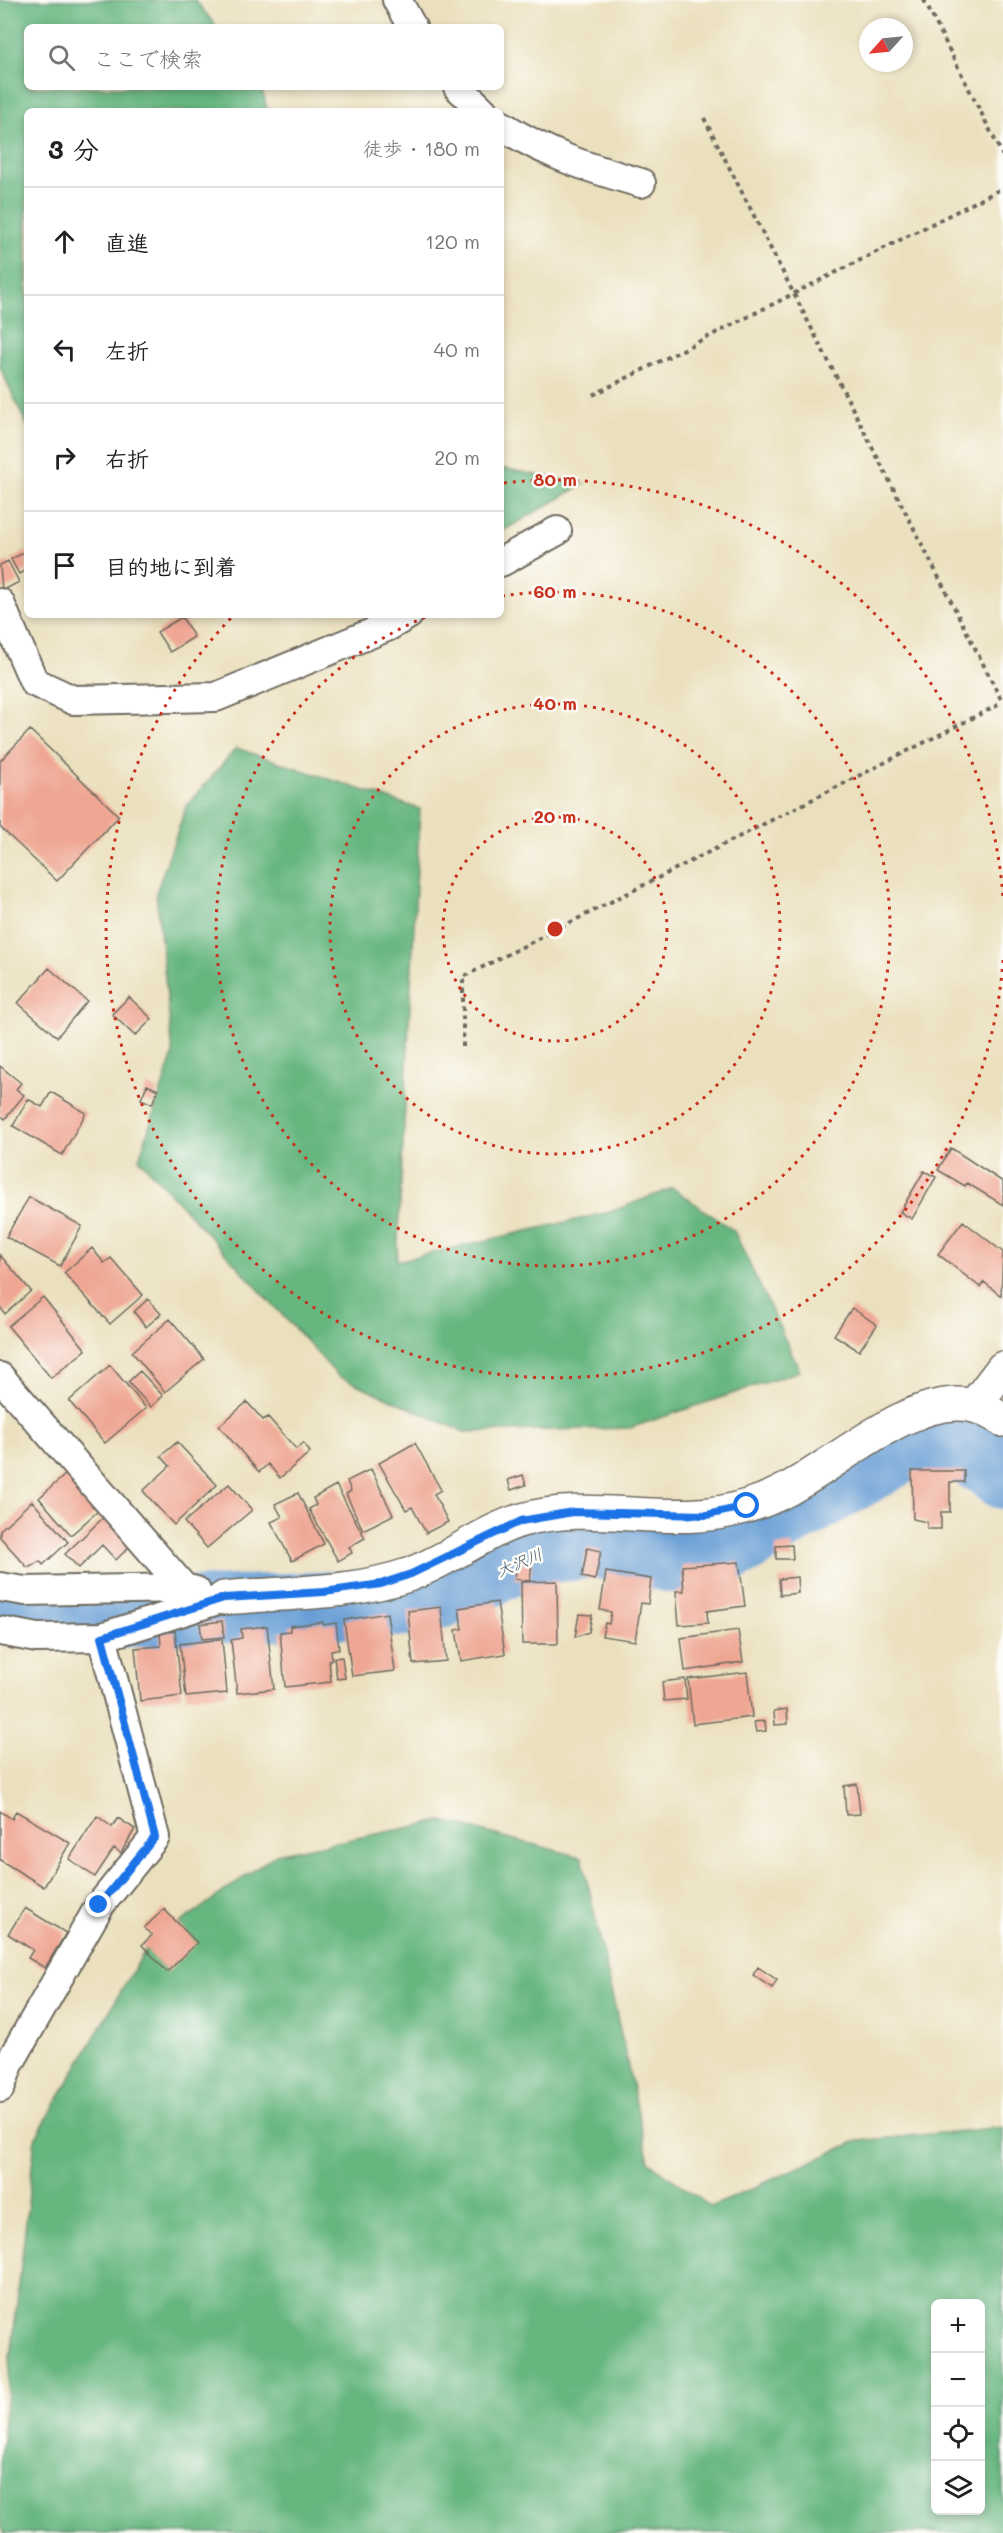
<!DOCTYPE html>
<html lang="ja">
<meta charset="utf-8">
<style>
body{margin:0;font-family:Mali,"Klee One",sans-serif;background:#f6f6f6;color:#202124}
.controls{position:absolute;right:18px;bottom:18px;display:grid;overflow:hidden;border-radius:9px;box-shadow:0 3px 9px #0003}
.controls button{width:54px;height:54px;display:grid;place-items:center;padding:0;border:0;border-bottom:2px solid #e0e0e0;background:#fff;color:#202124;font:30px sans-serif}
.compass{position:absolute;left:859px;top:18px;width:54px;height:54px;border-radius:50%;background:#fff;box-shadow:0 3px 9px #0003;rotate:243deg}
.stop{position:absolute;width:18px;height:18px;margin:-14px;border:4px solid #1a73e8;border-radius:50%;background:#fff}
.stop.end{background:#1a73e8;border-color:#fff;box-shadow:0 2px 6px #0008}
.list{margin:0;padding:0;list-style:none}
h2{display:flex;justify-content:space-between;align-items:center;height:78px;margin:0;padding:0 24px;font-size:26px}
h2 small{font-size:20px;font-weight:400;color:#757577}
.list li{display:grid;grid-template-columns:39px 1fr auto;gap:18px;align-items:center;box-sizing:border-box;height:108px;padding:0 24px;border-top:2px solid #e0e0e0}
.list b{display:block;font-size:22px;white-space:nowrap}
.list em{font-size:20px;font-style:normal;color:#757577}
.icon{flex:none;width:33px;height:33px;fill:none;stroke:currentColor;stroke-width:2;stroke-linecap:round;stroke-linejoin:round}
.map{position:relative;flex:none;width:1003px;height:2533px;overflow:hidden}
.search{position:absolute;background:#fff;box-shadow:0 3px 9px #0003;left:24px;top:24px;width:480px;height:66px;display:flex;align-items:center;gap:15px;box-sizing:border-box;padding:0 21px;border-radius:9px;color:#757577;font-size:22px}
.panel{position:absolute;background:#fff;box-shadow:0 3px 9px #0003;left:24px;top:108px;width:480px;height:510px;border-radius:9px}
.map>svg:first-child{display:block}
.forest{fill:#66b680;stroke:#487056;stroke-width:1.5;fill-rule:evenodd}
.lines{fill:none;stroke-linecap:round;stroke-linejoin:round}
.river{stroke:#679ed5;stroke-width:68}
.building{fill:#efa794}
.street-casing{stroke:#6e6a5e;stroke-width:32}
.secondary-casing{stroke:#6e6a5e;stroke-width:36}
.path{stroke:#6e6a5e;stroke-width:4;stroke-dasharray:4.5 4.5;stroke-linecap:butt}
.street{stroke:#fff;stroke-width:28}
.secondary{stroke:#fff;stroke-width:33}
.route{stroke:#1a73e8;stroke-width:8}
.ring{fill:none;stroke:#c8321e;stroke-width:3;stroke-dasharray:3 6}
.labels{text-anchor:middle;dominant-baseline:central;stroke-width:5;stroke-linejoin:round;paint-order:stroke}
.water-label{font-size:16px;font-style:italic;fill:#43596f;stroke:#fdfcf7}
.centre{fill:#c8321e;stroke:#fdfcf7;stroke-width:3}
.ring-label{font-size:18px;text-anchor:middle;font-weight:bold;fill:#c8321e;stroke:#fdfcf7;stroke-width:5;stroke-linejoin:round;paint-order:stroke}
</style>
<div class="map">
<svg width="1003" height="2533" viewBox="0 0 1003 2533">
<rect width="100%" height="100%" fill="#fdfcf7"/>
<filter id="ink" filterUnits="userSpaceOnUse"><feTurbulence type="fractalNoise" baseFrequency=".0167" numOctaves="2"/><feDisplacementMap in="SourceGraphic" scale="12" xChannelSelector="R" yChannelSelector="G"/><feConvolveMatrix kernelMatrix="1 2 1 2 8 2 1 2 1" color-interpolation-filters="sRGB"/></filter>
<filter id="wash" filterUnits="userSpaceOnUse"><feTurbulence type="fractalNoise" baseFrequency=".008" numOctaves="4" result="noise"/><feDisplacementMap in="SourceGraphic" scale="24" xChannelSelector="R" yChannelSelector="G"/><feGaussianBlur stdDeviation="1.35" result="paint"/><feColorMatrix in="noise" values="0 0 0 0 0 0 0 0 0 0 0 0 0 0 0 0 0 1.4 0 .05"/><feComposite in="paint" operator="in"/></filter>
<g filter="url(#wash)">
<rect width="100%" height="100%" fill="#ebe0be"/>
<path class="forest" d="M0,0H195L217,27H27V87H261L268,111H27V426L0,367Z
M501,468L584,484L501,532Z
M236,748L420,809L397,1261L610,1212L673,1188L734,1231L800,1371L630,1428L464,1432L338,1376L139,1159L173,1054L156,893L186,807Z
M442,1821L582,1857L649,2162L711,2207L857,2141L1003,2127V2533H4L0,2522V2457L35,2139L147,1947L276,1854ZM936,2304H980V2510H936Z"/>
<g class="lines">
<path class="river" d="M0,1608L81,1615L416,1602L460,1589L500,1567L541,1550L596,1544L679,1560L723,1552L896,1452L944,1439L991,1464L1003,1475"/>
</g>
<g id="blocks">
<path class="building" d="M27,551V570L19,574L11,559Z
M8,561L19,582L2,591L0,565Z
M182,617L194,637L170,652L157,632Z
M30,730L119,816L57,881L0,827V761Z
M49,968L87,1001L57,1037L18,1003Z
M129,997L152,1019L135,1036L112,1014Z
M0,1066L21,1083L16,1089L24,1095L5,1119L0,1115Z
M147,1085L158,1090L152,1104L141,1099Z
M51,1092L86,1113L62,1155L13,1126L28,1099L42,1107Z
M951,1148L1003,1182V1205L967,1183L965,1186L938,1170Z
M924,1171L936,1177L912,1219L900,1212Z
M29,1197L82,1226L60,1266L6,1237Z
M963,1221L1003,1252L1001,1296L984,1282L980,1287L938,1254Z
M92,1248L104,1263L111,1258L143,1295L110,1324L64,1273Z
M0,1255L31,1291L5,1314L0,1307Z
M43,1297L86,1350L51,1378L8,1326Z
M148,1299L161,1314L146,1327L134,1312Z
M852,1308L877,1325L859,1351L834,1335Z
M170,1319L204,1359L165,1392L132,1352Z
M110,1365L146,1408L105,1443L69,1401Z
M140,1371L163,1396L151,1407L128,1382Z
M247,1402L263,1420L268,1417L296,1449L303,1443L310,1452L280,1478L268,1464L259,1472L219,1426Z
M177,1442L217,1485L174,1525L143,1491L170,1466L161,1456Z
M415,1443L441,1490L434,1494L448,1522L426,1533L412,1507L406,1510L379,1463Z
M371,1469L393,1515L363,1530L346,1494L351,1491L347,1481Z
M912,1471H964V1482H950V1512H941V1529H927V1522L913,1519Z
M66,1474L98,1511L71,1535L39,1498Z
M523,1475L526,1485L511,1490L508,1480Z
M229,1484L252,1510L207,1548L184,1522Z
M336,1485L365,1538L349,1547L352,1553L338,1561L309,1509L316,1505L313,1498Z
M298,1493L324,1544L292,1561L271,1522L282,1517L275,1504Z
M32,1501L68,1542L43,1565L40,1561L30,1567H27L0,1537V1530Z
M108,1513L135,1541L116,1560L102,1545L79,1568L65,1554Z
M792,1545L793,1559H776V1546Z
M587,1548L601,1551L595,1580L582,1577Z
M517,1561L532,1562L530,1581L515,1579Z
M739,1562L745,1606L707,1611L708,1623L679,1625L676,1591H684L682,1566Z
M606,1572L651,1579L648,1604L641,1603L635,1641L602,1636L605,1623L609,1624L611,1612L600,1610Z
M797,1577L798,1593L780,1595L779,1579Z
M557,1581L558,1644H522L521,1582Z
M497,1602L505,1654L461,1661L456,1630L462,1629L459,1608Z
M441,1607L446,1661L413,1664L408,1611Z
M387,1613L395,1671L352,1676L344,1620Z
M579,1614L592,1615L589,1632L575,1637Z
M222,1621L224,1637L202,1639L200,1624Z
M323,1622V1625L336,1623L339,1649L331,1650L332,1659L329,1660L331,1682L285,1687L280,1632L290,1631V1626Z
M267,1626L274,1689L237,1693L231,1640L242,1638L241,1629Z
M738,1630L743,1662L685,1671L681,1638Z
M175,1631L182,1696L140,1701L135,1648L161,1646L160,1633Z
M222,1639L227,1693L186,1697L180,1644Z
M342,1657L345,1678L337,1679L334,1658Z
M747,1672L752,1717L693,1724L688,1679Z
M685,1679L687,1699L664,1701L662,1682Z
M787,1709L788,1724L775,1725L774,1711Z
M765,1721L766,1731L756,1732L754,1722Z
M857,1784L860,1814L846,1815L844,1786Z
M0,1811L12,1819L16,1811L70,1843L44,1887L0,1860Z
M97,1816L112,1827L118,1818L135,1829L121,1853L114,1848L95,1877L69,1859Z
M25,1908L66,1933L45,1968L28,1958L33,1950L8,1934Z
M164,1909L197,1943L167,1972L142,1945L152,1935L144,1928Z
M758,1967L777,1980L772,1988L753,1975Z"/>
</g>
</g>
<g filter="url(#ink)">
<use href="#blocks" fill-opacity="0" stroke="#6e6a5e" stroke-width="1.5"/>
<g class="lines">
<defs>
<path id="street" d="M397,0L412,27
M458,87L483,111
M501,125C547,155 589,168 641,183
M501,562L557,531
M0,603L34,682L73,700L216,697L389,626L408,615
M0,1377L184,1588
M0,1587L25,1591L184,1588L196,1591
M0,1631L37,1638L102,1637L224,1598
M0,2088L9,2064L100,1905L155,1837L102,1637"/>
<path id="secondary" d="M974,1406L1003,1368
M224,1598C286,1592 348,1595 408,1575C446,1562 484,1531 522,1520C596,1499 674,1530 747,1506C764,1501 784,1492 800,1482C846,1456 918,1392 974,1406C984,1408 994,1415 1003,1420"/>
</defs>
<use href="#street" class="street-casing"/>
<use href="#secondary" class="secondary-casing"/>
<path class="path" d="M924,0L1003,156
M704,118L1003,703
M593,395L1003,188
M463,1047V977L1002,703"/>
<use href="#street" class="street"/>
<use href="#secondary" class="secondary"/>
</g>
</g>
<g class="lines" filter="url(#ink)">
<path class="route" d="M99,1905L155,1837L102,1637L224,1598L324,1592L381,1584L411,1574L521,1521L573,1512L707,1515L747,1506"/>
</g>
<g class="ring">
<circle cx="555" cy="929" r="112"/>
<circle cx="555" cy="929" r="225"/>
<path d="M502 596A337 337 0 1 1 431 615"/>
<path d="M1003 960A449 449 0 1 1 232 617M504 483A449 449 0 0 1 1003 898"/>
</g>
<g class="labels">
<g class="water-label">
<text transform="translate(519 1562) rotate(-23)">大沢川</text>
</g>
</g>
<circle cx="555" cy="929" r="9" class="centre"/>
<g class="ring-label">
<text x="555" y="486">80 m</text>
<text x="555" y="598">60 m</text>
<text x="555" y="710">40 m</text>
<text x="555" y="823">20 m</text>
</g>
</svg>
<div class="controls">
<button>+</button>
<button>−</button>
<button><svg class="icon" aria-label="locate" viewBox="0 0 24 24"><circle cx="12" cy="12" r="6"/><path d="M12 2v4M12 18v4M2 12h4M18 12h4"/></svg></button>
<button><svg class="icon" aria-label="layers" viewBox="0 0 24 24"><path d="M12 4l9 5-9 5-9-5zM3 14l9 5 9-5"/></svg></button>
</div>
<svg class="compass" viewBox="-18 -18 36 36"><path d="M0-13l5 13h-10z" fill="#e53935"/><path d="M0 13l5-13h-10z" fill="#757577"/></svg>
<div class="stop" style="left:747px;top:1506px"></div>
<div class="stop end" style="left:99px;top:1905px"></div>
<div class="search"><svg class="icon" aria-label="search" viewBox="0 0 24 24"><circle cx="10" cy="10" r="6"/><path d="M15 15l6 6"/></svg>ここで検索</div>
<section class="panel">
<h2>3 分<small>徒歩 · 180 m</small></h2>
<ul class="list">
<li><svg class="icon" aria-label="ahead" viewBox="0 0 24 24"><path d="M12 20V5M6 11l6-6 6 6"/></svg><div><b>直進</b></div><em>120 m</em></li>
<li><svg class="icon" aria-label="left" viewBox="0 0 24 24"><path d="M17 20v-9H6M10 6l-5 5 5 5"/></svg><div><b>左折</b></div><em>40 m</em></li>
<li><svg class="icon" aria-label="right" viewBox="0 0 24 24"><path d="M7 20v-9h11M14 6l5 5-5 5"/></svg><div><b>右折</b></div><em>20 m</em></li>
<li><svg class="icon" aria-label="arrive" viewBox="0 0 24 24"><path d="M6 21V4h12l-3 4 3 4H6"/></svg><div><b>目的地に到着</b></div></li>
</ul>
</section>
</div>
